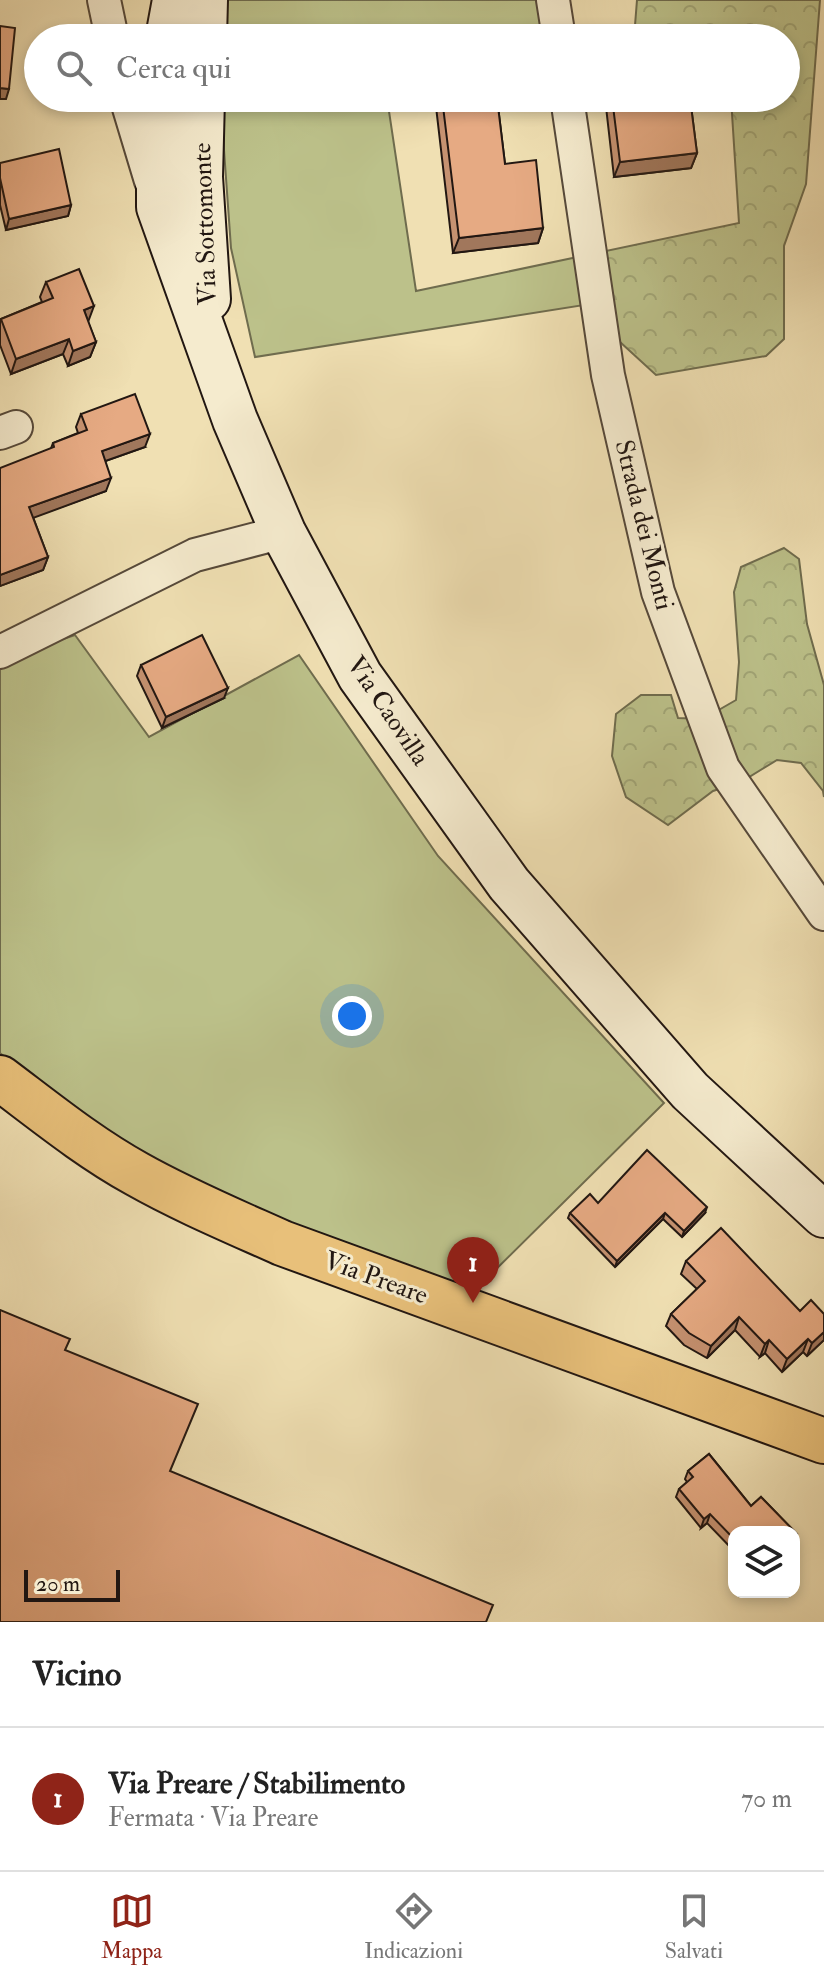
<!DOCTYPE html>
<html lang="it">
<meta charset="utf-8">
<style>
body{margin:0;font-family:"IM FELL Double Pica",serif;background:#f6f6f6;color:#222}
.controls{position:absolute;right:24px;bottom:24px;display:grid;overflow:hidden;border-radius:16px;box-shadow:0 4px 12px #0003}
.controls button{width:72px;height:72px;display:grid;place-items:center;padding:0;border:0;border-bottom:2px solid #e0e0e0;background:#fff;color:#222;font:40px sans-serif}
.scale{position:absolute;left:24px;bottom:20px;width:96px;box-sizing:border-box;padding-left:8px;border:4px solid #221712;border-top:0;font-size:22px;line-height:28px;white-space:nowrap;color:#221712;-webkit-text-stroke:6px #f5ebce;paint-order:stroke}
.you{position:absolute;left:352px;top:1016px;width:28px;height:28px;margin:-20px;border:6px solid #fff;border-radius:50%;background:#1a73e8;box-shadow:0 0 0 12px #1a73e833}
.badge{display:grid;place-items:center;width:52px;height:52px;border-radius:50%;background:#8f2418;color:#fff;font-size:26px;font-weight:700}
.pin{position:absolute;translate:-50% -66px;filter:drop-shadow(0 2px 4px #0008)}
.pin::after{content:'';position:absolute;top:42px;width:28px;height:24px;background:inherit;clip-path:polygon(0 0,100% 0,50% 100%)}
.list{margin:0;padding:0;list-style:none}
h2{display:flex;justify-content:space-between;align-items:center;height:104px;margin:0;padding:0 32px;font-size:34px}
h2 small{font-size:26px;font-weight:400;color:#767676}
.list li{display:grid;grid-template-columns:52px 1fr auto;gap:24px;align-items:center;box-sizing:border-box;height:144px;padding:0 32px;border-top:2px solid #e0e0e0}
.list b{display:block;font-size:30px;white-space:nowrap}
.list p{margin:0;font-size:26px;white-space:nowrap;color:#767676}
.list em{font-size:26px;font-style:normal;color:#767676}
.icon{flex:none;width:44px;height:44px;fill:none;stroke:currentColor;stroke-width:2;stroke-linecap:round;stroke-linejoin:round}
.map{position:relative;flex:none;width:824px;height:1622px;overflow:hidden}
.search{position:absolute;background:#fff;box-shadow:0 4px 12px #0003;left:24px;right:24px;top:24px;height:88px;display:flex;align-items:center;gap:20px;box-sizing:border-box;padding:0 28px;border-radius:44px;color:#767676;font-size:30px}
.sheet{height:248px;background:#fff}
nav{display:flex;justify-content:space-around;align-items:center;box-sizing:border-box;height:112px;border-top:2px solid #e0e0e0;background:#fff;font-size:22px;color:#767676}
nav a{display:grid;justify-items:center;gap:4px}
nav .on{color:#8f2418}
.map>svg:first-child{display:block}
.green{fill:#bcc18a;stroke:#6f6c4e;stroke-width:2}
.forest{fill:url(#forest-crowns);stroke:#6f6c4e;stroke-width:2}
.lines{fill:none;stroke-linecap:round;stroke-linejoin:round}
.minor-casing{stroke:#56493a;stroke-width:36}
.secondary-casing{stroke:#221712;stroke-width:48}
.primary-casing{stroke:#221712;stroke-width:48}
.minor{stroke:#f5ebce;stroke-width:32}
.secondary{stroke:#f5ebce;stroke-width:44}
.primary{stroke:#e8c07a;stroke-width:44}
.wall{fill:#c69271;stroke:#221712;stroke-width:2}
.shaded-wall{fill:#a1775c;stroke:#221712;stroke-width:2}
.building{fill:#e6aa83;stroke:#221712;stroke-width:2}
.labels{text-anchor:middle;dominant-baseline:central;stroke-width:6;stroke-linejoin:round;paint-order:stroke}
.street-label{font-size:26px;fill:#221712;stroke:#f5ebce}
</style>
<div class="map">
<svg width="824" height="1622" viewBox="0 0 824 1622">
<defs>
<pattern id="forest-crowns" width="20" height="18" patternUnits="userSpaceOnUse" patternTransform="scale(2)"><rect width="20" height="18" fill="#bcc18a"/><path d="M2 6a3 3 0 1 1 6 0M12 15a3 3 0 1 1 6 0" fill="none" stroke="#a1a576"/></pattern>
</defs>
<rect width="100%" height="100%" fill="#f0e0b3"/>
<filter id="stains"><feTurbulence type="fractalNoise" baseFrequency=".0025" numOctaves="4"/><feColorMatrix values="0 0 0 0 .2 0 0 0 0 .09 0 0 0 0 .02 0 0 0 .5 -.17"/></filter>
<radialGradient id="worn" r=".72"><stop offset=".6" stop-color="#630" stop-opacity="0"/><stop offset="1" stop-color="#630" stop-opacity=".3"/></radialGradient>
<path class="green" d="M223,0H556L560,38H223Z
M223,98H387L416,291L601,252L597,303L255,357L231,248L224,150Z
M75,635L149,737L299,655L438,856L664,1103L471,1294L259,1213L114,1139L47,1092L0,1053V660Z"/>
<path class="forest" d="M637,0H820L806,184L784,246V339L766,356L656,375L595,319L601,252L739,223L731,98H786V38H634Z
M784,548L799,559L807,624L824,685V797L823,791L801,763L777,760L741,782L713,791L668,825L626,797L612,756L616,714L641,695H671L678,718L703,719L736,700L739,662L734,592L741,567Z"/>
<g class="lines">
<defs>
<path id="minor" d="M104,0L112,38
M553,0L559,38
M126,98L151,181
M567,98L608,375L658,592L723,768L824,914
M0,433L16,427
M0,652L195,555L283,532"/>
<path id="secondary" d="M168,38L175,0
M204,38L205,0
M159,98V207L235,420L283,532L360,676L509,884L690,1091L824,1215
M202,98L200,177L208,299"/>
<path id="primary" d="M0,1078C44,1111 88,1147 137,1174C183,1200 233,1221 282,1243L824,1441"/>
</defs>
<use href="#minor" class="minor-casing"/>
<use href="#secondary" class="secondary-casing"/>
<use href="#primary" class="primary-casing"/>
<use href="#minor" class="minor"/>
<use href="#secondary" class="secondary"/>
<use href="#primary" class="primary"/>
</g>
<path class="wall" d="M435,98H497L505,164L543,228L538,243L453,253Z
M605,98H690L697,153L691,168L614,177Z
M0,163L71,205L68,216L6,230L0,205Z
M46,282L88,322L96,342L90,357L68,366L63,354L11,374L0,345V323L1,319L42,302L40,297Z
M81,414L145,447L105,461L106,491L33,517L48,557L43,570L0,586L53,443L78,433L76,427Z
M141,665L224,698L162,728L137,676Z
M598,1203L705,1213L682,1237L663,1219L615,1267L568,1218L570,1213Z
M686,1261L800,1311L824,1314V1340L807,1356L803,1352L782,1372L765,1353L760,1357L735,1330L707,1358L684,1345L666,1326L671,1314L697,1289L681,1274Z
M709,1454L751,1506L761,1497L797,1534L794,1542V1532H734V1551L707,1523L701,1528L676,1497L679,1489L687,1482L685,1479L688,1471Z"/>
<path class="shaded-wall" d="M0,88L9,89L6,99H0Z
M697,153L691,168L614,177L620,162Z
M71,205L68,216L6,230L9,219Z
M543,228L538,243L453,253L459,238Z
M94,306L88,322L84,310Z
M69,339L63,354L11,374L16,359Z
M96,342L90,357L68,366L73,351Z
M150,434L145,447L97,464L102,451Z
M111,478L106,491L25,521L29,507Z
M48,557L43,570L0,586V575Z
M228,688L224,698L162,728L166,717Z
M707,1207L705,1213L682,1237L684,1231Z
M665,1213L663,1219L615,1267L617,1261Z
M739,1317L735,1330L707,1358L711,1346Z
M824,1332V1340L807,1356L812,1343Z
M808,1339L803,1352L782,1372L787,1359Z
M769,1340L765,1353L760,1357L765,1344Z
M710,1514L707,1523L701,1528L704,1519Z"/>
<path class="building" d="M0,26L15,28L9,89L0,88Z
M442,98H497L505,164L536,160L543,228L459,238Z
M612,98H690L697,153L620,162Z
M59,149L71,205L9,219L0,178V163Z
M79,269L94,306L84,310L96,342L73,351L69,339L16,359L1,319L53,298L46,282Z
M135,394L150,434L102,451L111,478L29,507L48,557L0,575V468L54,447L53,443L87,430L81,414Z
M202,635L228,688L166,717L141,665Z
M647,1150L707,1207L684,1231L665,1213L617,1261L570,1213L590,1194L598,1203Z
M721,1228L800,1311L811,1300L824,1314V1332L812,1343L808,1339L787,1359L769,1340L765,1344L739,1317L711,1346L689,1333L671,1314L705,1281L686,1261Z
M0,1310L70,1339L65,1350L198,1404L170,1471L493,1605L486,1622H0Z
M709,1454L751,1506L761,1497L797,1534L794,1537V1532H734V1539L710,1514L704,1519L679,1489L693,1477L688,1471Z"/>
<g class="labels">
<g class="street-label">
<text transform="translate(205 224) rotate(-92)">Via Sottomonte</text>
<text transform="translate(644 525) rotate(76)">Strada dei Monti</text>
<text transform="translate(388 711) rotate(56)">Via Caovilla</text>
<text transform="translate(376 1278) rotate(20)">Via Preare</text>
</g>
</g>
<rect width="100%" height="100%" filter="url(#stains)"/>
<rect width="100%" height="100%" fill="url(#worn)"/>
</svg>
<div class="controls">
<button><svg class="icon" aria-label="layers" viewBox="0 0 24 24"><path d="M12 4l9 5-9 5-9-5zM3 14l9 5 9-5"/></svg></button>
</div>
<div class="scale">20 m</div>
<div class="you"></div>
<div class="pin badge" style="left:473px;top:1303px">1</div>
<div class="search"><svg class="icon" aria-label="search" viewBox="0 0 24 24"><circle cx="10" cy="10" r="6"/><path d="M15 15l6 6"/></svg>Cerca qui</div>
</div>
<section class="sheet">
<h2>Vicino<small></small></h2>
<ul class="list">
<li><span class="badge">1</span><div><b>Via Preare / Stabilimento</b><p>Fermata · Via Preare</p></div><em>70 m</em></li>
</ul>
</section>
<nav>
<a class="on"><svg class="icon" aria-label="map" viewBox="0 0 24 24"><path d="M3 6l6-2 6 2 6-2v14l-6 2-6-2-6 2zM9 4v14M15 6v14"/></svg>Mappa</a>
<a><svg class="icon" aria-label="directions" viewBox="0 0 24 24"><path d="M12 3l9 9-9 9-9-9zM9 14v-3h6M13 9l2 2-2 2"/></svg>Indicazioni</a>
<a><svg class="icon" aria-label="saved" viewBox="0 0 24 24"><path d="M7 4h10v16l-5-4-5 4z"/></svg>Salvati</a>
</nav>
